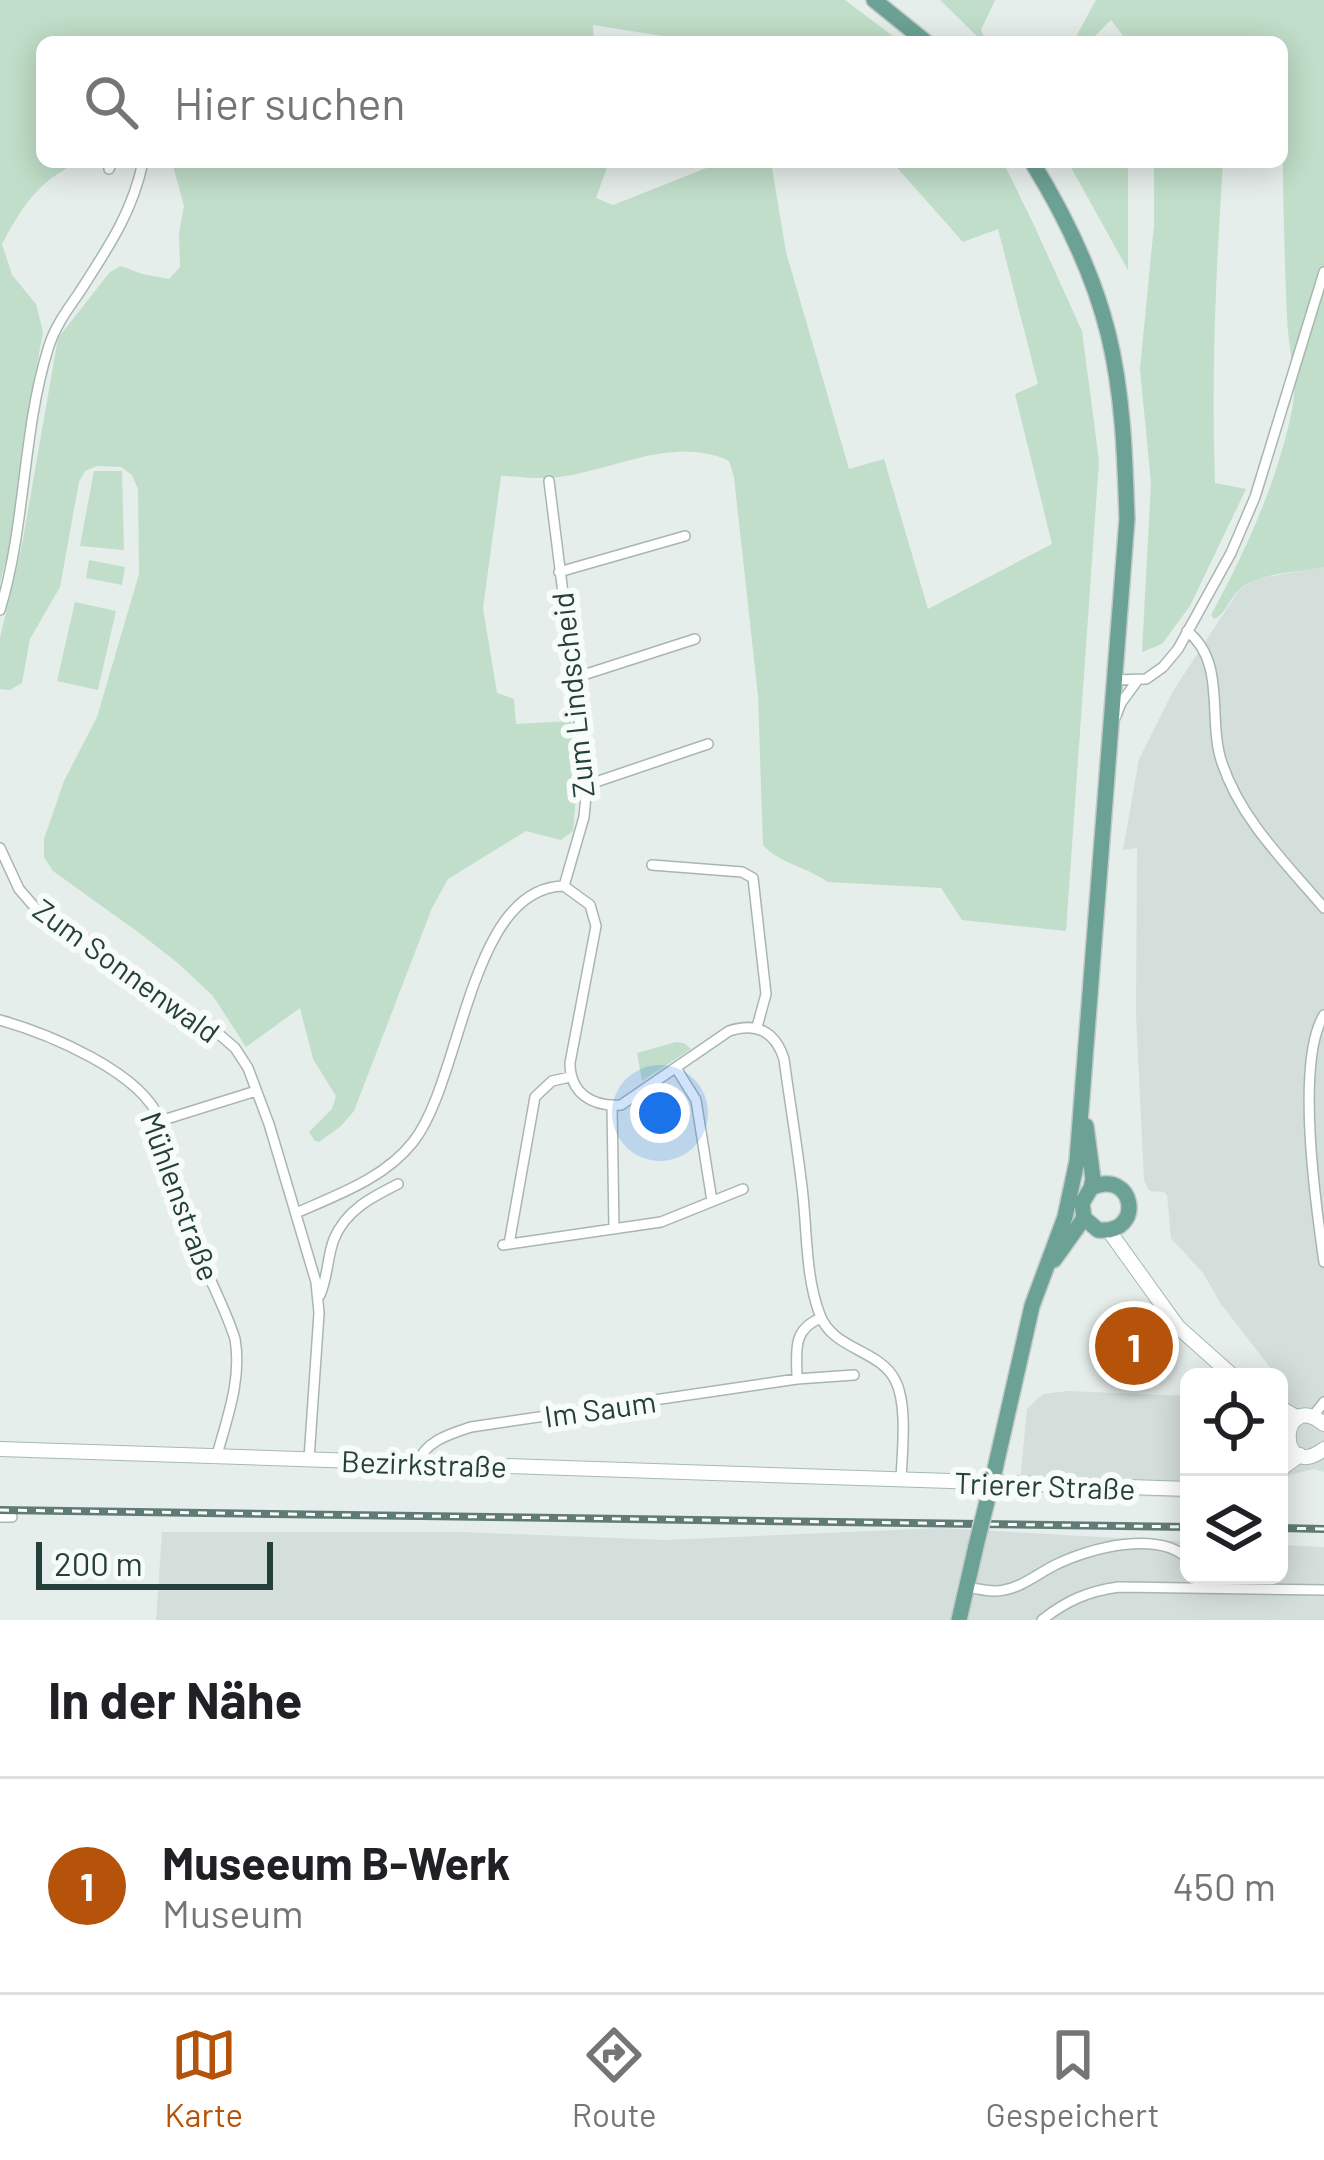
<!DOCTYPE html>
<html lang="de">
<meta charset="utf-8">
<style>
body{margin:0;font-family:Barlow,sans-serif;background:#f6f6f6;color:#202124}
.controls{position:absolute;right:36px;bottom:36px;display:grid;overflow:hidden;border-radius:18px;box-shadow:0 6px 30px #0003}
.controls button{width:108px;height:108px;display:grid;place-items:center;padding:0;border:0;border-bottom:3px solid #e0e0e0;background:#fff;color:#202124;font:60px sans-serif}
.scale{position:absolute;left:36px;bottom:30px;width:237px;box-sizing:border-box;padding-left:12px;border:6px solid #25403a;border-top:0;font-size:33px;line-height:42px;white-space:nowrap;color:#25403a;-webkit-text-stroke:9px #f7fbf9;paint-order:stroke}
.you{position:absolute;left:660px;top:1113px;width:42px;height:42px;margin:-30px;border:9px solid #fff;border-radius:50%;background:#1a73e8;box-shadow:0 0 0 18px #1a73e833}
.badge{display:grid;place-items:center;width:78px;height:78px;border-radius:50%;background:#b45309;color:#fff;font-size:39px;font-weight:700}
.pin{position:absolute;translate:-50% -50%;border:6px solid #fff;box-shadow:0 3px 12px #0006}
.list{margin:0;padding:0;list-style:none}
h2{display:flex;justify-content:space-between;align-items:center;height:156px;margin:0;padding:0 48px;font-size:51px}
h2 small{font-size:39px;font-weight:400;color:#757577}
.list li{display:grid;grid-template-columns:78px 1fr auto;gap:36px;align-items:center;box-sizing:border-box;height:216px;padding:0 48px;border-top:3px solid #e0e0e0}
.list b{display:block;font-size:45px;white-space:nowrap}
.list p{margin:0;font-size:39px;white-space:nowrap;color:#757577}
.list em{font-size:39px;font-style:normal;color:#757577}
.icon{flex:none;width:66px;height:66px;fill:none;stroke:currentColor;stroke-width:2;stroke-linecap:round;stroke-linejoin:round}
.map{position:relative;flex:none;width:1324px;height:1620px;overflow:hidden}
.search{position:absolute;background:#fff;box-shadow:0 6px 30px #0003;left:36px;right:36px;top:36px;height:132px;display:flex;align-items:center;gap:30px;box-sizing:border-box;padding:0 42px;border-radius:18px;color:#757577;font-size:45px}
.sheet{height:372px;background:#fff}
nav{display:flex;justify-content:space-around;align-items:center;box-sizing:border-box;height:168px;border-top:3px solid #e0e0e0;background:#fff;font-size:33px;color:#757577}
nav a{display:grid;justify-items:center;gap:6px}
nav .on{color:#b45309}
.map>svg:first-child{display:block}
.built{fill:#d4deda}
.green{fill:#c0dec9}
.lines{fill:none;stroke-linecap:round;stroke-linejoin:round}
.street-casing{stroke:#a8b6b2;stroke-width:12}
.secondary-casing{stroke:#a5bab3;stroke-width:16}
.primary-casing{stroke:#c2cac8;stroke-width:18}
.street{stroke:#fff;stroke-width:9}
.secondary{stroke:#fff;stroke-width:14}
.primary{stroke:#6ca295;stroke-width:15}
.rail-casing{stroke:#607b75;stroke-width:8}
.rail{stroke:#f7fbf9;stroke-width:3;stroke-dasharray:9;stroke-linecap:butt}
.primary-bridge-casing{stroke:#c2cac8;stroke-width:18;stroke-linecap:butt}
.primary-bridge{stroke:#6ca295;stroke-width:15}
.labels{text-anchor:middle;dominant-baseline:central;stroke-width:12;stroke-linejoin:round;paint-order:stroke}
.street-label{font-size:30px;fill:#25403a;stroke:#f7fbf9}
</style>
<div class="map">
<svg width="1324" height="1620" viewBox="0 0 1324 1620">
<rect width="100%" height="100%" fill="#e6eeeb"/>
<path class="built" d="M1324,567V1472L1314,1469L1293,1474L1279,1481V1377H1243L1246,1372L1261,1376L1269,1374L1272,1370L1221,1304L1203,1273L1171,1238L1167,1195L1164,1192L1149,1191L1144,1180L1136,1015L1137,848L1123,850L1139,759L1173,691L1239,590L1255,579Z
M1067,1391L1189,1396V1498L1019,1492L1027,1409L1043,1394Z
M941,1528L1189,1542V1575H1279V1545L1324,1547V1620H156L162,1532H461L666,1540Z"/>
<path class="green" d="M0,0H845L901,42H700L593,25L594,42H42V162H72C65,171 58,173 49,180C27,198 15,220 2,244L12,275L36,304L43,332L24,436L10,546L0,583Z
M940,0H995L981,30L987,42H983Z
M1096,0H1324V567C1301,572 1255,573 1239,590C1228,600 1227,613 1214,619L1211,615C1246,550 1277,483 1292,410C1298,382 1288,347 1287,318C1283,226 1282,134 1282,42H1128L1111,20L1092,39L1093,42H1073Z
M172,162H609L596,198L613,205L714,165L771,162L786,252L849,469L884,459L928,609L1052,544L1015,394L1038,384L998,229L963,242L892,162H1003L1033,223L1082,331L1099,461L1066,931L962,920L941,888L828,882C807,867 780,864 763,845L758,696L734,477L729,461C674,435 615,470 559,477C541,480 520,476 501,476L483,608L497,693L514,699L516,724L571,721L578,774L573,831L561,840L526,831L448,879L432,908L354,1111L341,1126L319,1142L315,1141L309,1132L332,1109L336,1096L313,1059L300,1008L246,1047L213,996L179,964L142,935L53,871L44,857V839L64,781L97,717L139,574L138,489L132,475L121,467L97,466L85,471L79,482L60,587L30,639L22,683L10,690L0,689V638L22,545L58,338L110,272L121,266L142,274L169,279L180,267L179,233L184,206Z
M1068,162H1128V270Z
M1154,162H1223C1216,269 1211,376 1215,483L1246,489L1190,606L1162,644L1142,652L1151,483L1140,369L1154,225Z
M94,471H122L124,550L80,546Z
M89,560L125,567L122,585L86,578Z
M75,602L116,611L98,690L57,681Z
M676,1042L684,1043L691,1049L642,1081L637,1053Z"/>
<g class="lines">
<defs>
<path id="street" d="M109,169L112,162
M549,481L587,785L584,817L564,886
M559,572L685,536
M0,610C26,525 22,433 48,349C54,328 67,310 79,293C107,249 132,214 143,162
M1187,631C1227,662 1207,720 1222,763C1241,820 1286,863 1324,908
M574,678L695,639
M1114,680L1146,679L1163,667L1178,649L1231,553L1255,497L1324,272
M1116,716L1121,703L1137,681
M587,785L708,744
M0,848L19,889L38,911L220,1035L235,1048L248,1068L269,1124L316,1282L319,1313L309,1459
M652,865L742,872L753,878L766,994L757,1027
M564,886L590,905L596,926L570,1063C570,1093 592,1107 621,1105L729,1031C756,1022 775,1031 784,1059C790,1104 798,1150 803,1196C807,1234 806,1279 820,1315C833,1350 879,1349 895,1380C908,1404 902,1453 901,1480
M1324,1015C1295,1061 1316,1207 1324,1262
M0,1020C46,1033 143,1072 160,1121C171,1156 174,1194 188,1229C202,1266 223,1301 235,1339C242,1379 227,1418 217,1455
M676,1068L696,1100L712,1201
M612,1106L614,1229
M160,1121L256,1091
M296,1213C337,1195 385,1178 413,1142C463,1079 469,887 564,886
M509,1244L535,1097L552,1081L570,1077
M503,1245L661,1222L743,1189
M320,1295C328,1277 327,1257 334,1239C346,1210 372,1197 398,1184
M797,1379C797,1352 791,1330 821,1318
M1313,1416L1324,1402
M418,1463C425,1441 450,1434 471,1427L797,1379L854,1375
M0,1517H12
M967,1587C979,1589 992,1593 1004,1590C1022,1587 1039,1573 1055,1565C1089,1548 1160,1529 1189,1560
M1042,1620C1066,1601 1088,1591 1119,1587L1324,1590"/>
<path id="secondary" d="M1109,1231L1178,1327L1234,1377
M1279,1407L1298,1418
M1324,1424C1278,1387 1276,1485 1324,1449
M0,1449L1189,1489
M1279,1470L1300,1455"/>
<path id="primary" d="M874,0L926,42
M1086,1126L1093,1179L1091,1188
M1054,1260L1084,1218L1082,1203L1091,1188C1134,1167 1146,1235 1098,1230L1084,1218
M995,1469L1032,1306L1065,1217L1077,1161L1127,519C1125,457 1123,393 1108,333C1093,273 1064,214 1032,162
M959,1620L976,1546"/>
</defs>
<use href="#street" class="street-casing"/>
<use href="#secondary" class="secondary-casing"/>
<use href="#primary" class="primary-casing"/>
<use href="#street" class="street"/>
<use href="#secondary" class="secondary"/>
<use href="#primary" class="primary"/>
<defs>
<path id="rail" d="M0,1510L1189,1527
M1279,1528L1324,1529"/>
</defs>
<use href="#rail" class="rail-casing"/>
<use href="#rail" class="rail"/>
<defs>
<path id="primary-bridge" d="M976,1546L995,1469"/>
</defs>
<use href="#primary-bridge" class="primary-bridge-casing"/>
<use href="#primary-bridge" class="primary-bridge"/>
</g>
<g class="labels">
<g class="street-label">
<text transform="translate(572 695) rotate(-96)">Zum Lindscheid</text>
<text transform="translate(127 970) rotate(36)">Zum Sonnenwald</text>
<text transform="translate(181 1196) rotate(70)">Mühlenstraße</text>
<text transform="translate(600 1408) rotate(-8)">Im Saum</text>
<text transform="translate(424 1463) rotate(2)">Bezirkstraße</text>
<text transform="translate(1045 1485) rotate(2)">Trierer Straße</text>
</g>
</g>
</svg>
<div class="controls">
<button><svg class="icon" aria-label="locate" viewBox="0 0 24 24"><circle cx="12" cy="12" r="6"/><path d="M12 2v4M12 18v4M2 12h4M18 12h4"/></svg></button>
<button><svg class="icon" aria-label="layers" viewBox="0 0 24 24"><path d="M12 4l9 5-9 5-9-5zM3 14l9 5 9-5"/></svg></button>
</div>
<div class="scale">200 m</div>
<div class="you"></div>
<div class="pin badge" style="left:1134px;top:1346px">1</div>
<div class="search"><svg class="icon" aria-label="search" viewBox="0 0 24 24"><circle cx="10" cy="10" r="6"/><path d="M15 15l6 6"/></svg>Hier suchen</div>
</div>
<section class="sheet">
<h2>In der Nähe<small></small></h2>
<ul class="list">
<li><span class="badge">1</span><div><b>Museeum B-Werk</b><p>Museum</p></div><em>450 m</em></li>
</ul>
</section>
<nav>
<a class="on"><svg class="icon" aria-label="map" viewBox="0 0 24 24"><path d="M3 6l6-2 6 2 6-2v14l-6 2-6-2-6 2zM9 4v14M15 6v14"/></svg>Karte</a>
<a><svg class="icon" aria-label="directions" viewBox="0 0 24 24"><path d="M12 3l9 9-9 9-9-9zM9 14v-3h6M13 9l2 2-2 2"/></svg>Route</a>
<a><svg class="icon" aria-label="saved" viewBox="0 0 24 24"><path d="M7 4h10v16l-5-4-5 4z"/></svg>Gespeichert</a>
</nav>
